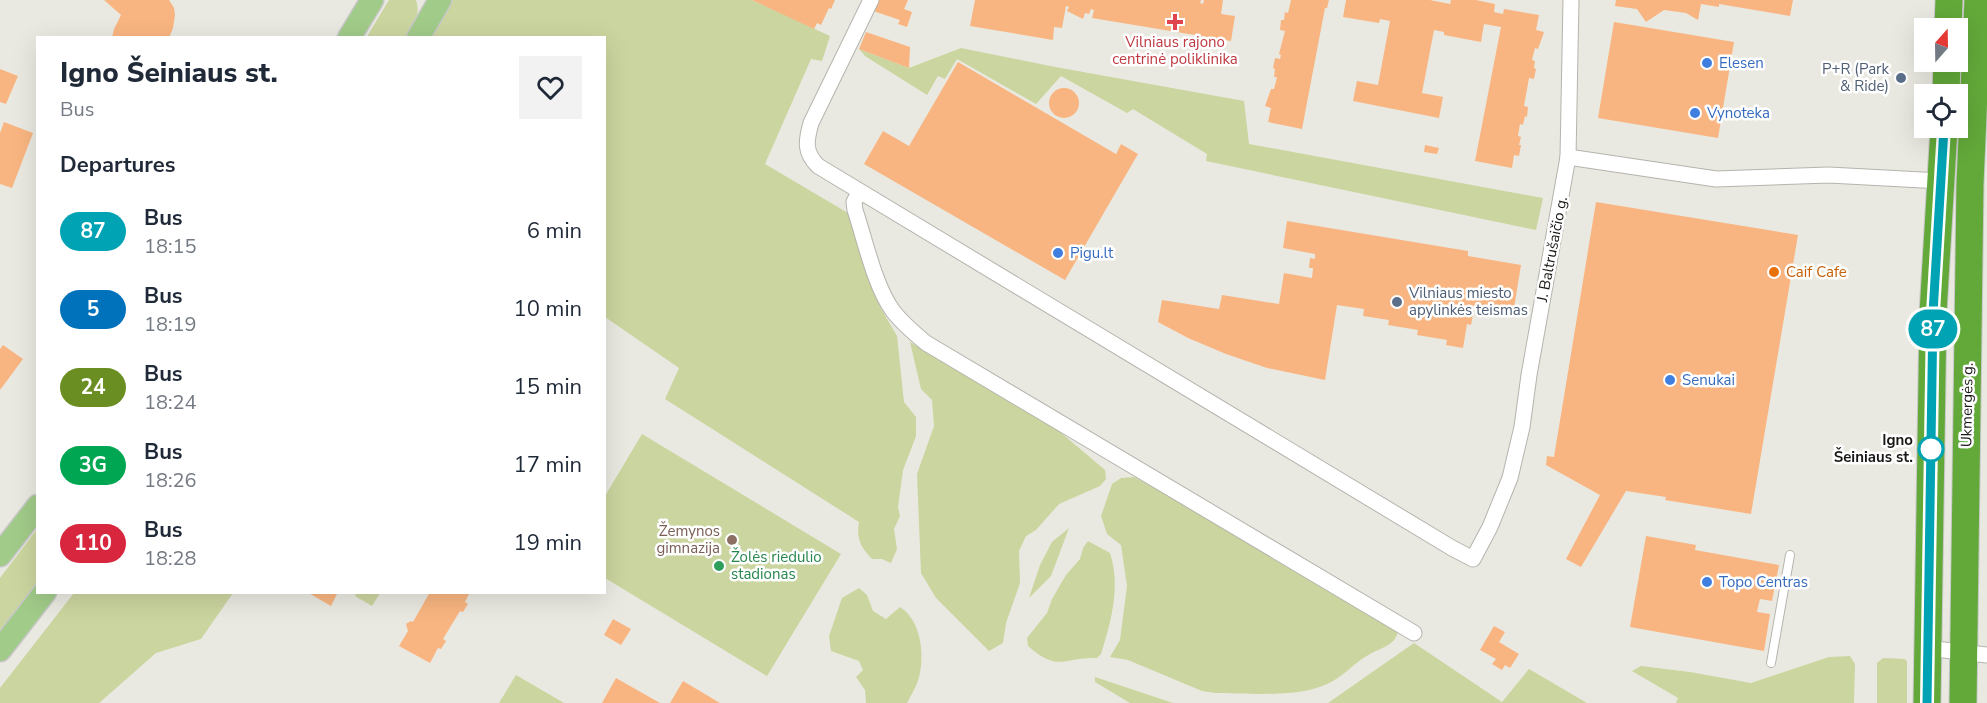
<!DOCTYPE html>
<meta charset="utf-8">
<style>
:root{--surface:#fff;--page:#f2f2f3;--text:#1f2937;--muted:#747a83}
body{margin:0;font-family:"Nunito Sans",sans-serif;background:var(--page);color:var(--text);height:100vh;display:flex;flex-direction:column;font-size:22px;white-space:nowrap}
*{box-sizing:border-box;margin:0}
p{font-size:20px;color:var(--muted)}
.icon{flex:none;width:33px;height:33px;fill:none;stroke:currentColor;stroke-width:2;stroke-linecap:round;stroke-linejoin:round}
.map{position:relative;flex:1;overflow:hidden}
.panel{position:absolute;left:36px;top:36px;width:570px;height:558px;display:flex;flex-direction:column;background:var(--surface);border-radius:0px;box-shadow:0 6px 24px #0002}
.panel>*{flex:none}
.badge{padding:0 12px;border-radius:20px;font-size:21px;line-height:39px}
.needle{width:39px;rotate:20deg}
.controls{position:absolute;left:1914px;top:18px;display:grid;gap:12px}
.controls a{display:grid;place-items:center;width:54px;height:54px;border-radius:0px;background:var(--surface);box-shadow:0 6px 24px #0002;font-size:30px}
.map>.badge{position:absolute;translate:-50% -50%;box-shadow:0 0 0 3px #fff}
h2{padding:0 24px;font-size:22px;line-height:54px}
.round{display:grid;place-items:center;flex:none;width:63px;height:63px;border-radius:0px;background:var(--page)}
.headline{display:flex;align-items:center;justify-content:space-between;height:102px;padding:0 24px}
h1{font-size:28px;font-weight:800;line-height:45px}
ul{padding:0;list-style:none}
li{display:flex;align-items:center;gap:18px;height:78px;padding:0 24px}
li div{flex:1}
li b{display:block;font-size:22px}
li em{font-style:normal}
li .badge{min-width:66px;font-weight:700;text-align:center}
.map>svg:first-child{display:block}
.green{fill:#cbd59f}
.building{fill:#f8b581}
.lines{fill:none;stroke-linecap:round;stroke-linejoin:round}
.lane-casing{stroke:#b5b3ad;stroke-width:10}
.street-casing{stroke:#b5b3ad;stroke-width:17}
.primary-casing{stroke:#c8c7c7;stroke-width:25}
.highway-casing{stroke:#c8c7c7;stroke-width:29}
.lane{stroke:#fff;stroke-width:8}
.street{stroke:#fff;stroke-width:15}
.primary{stroke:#a1cb89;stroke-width:22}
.highway{stroke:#63a93a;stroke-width:27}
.line-casing{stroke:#fff;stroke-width:14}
.line{stroke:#00a3b4;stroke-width:9}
.health-dot{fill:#e0444e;stroke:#fff;stroke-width:2}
.shop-dot{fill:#3f7fe0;stroke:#fff;stroke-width:2}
.service-dot{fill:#5c6f8a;stroke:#fff;stroke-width:2}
.food-dot{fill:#e8710a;stroke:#fff;stroke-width:2}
.stop-dot{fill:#fff;stroke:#00a3b4;stroke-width:3}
.education-dot{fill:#8d6e63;stroke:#fff;stroke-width:2}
.leisure-dot{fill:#2e9e5b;stroke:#fff;stroke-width:2}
.labels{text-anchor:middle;stroke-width:5;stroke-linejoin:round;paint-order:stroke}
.health-label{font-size:15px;fill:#be3a42;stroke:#fff}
.shop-label{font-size:15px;fill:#366cbe;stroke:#fff;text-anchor:start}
.service-label{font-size:15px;fill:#4e5e75;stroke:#fff;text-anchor:end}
.street-label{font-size:15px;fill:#181715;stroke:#fff}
.food-label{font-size:15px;fill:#c56008;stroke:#fff;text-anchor:start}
.stop-label{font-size:15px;font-weight:bold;fill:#181715;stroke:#fff;text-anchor:end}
.education-label{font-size:15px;fill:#785e54;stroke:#fff;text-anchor:end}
.leisure-label{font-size:15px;fill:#27864d;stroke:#fff;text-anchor:start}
</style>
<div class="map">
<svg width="1987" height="703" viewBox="0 0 1987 703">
<rect width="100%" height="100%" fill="#eae9e1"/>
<!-- green -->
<g class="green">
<path d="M389,0H416C421,14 414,26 407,37L366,38Z"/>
<path d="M449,0H752L830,36L822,61L811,59L765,164L848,213L879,305L897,336L904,402L916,417V436L903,470L898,507L900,516L894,529L897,549L891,563L882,559H872C861,547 856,539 859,522L665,399L679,368L605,317L604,38H430Z"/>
<polygon points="961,48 1050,66 1244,101 1249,144 1543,198 1536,230 1206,161 1207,154 1133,109 1127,113 1061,76 1036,104 957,59 945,79 938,76 927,95 865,56 859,49 909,68"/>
<polygon points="910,342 1053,426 1105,470 1106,479 1100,486 1059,504 1036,530 1026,536 1019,551 1020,583 1006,623 1003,643 989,651 936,598 921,573 917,474 934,426 932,400 921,389"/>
<polygon points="642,434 841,554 767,676 605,578 605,496"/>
<path d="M1134,477L1222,524L1398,628C1398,645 1382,647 1370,654C1356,661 1346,674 1333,681C1303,699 1249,693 1215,693L1202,691L1128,660L1110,657L1120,640L1127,586L1121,545L1107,534L1101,516L1112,484L1121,478Z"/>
<polygon points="1069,528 1051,576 1029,598 1040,565 1052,542"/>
<polygon points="37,529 37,585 0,634 0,578"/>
<path d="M1088,541L1110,553C1121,587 1111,622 1101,654L1097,658C1061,657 1059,673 1028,646L1027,638L1047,613L1052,599L1066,575L1080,559L1083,548Z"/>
<path d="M859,588L867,595L873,611L886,619L900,607C921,620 925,655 919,677C917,686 911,695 907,703H866L865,690L856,677L863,670L859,661L831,651L829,636L842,598Z"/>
<polygon points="357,592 380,592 380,593 372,606 355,596"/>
<polygon points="74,593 74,592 233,593 201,639 156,653 99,703 0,703 0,688"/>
<polygon points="1414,643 1502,702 1529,669 1587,703 1328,703"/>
<polygon points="1850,656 1855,664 1854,703 1676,703 1678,698 1632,671 1641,666 1690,672 1751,683 1829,657"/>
<polygon points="1883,658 1905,659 1907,662 1907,703 1877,703 1877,663"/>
<polygon points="516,675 564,703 499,703"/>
<polygon points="1095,677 1173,703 1130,703 1095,682"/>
</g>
<!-- building -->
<g class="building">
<polygon points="104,0 169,0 174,8 175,15 173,28 169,38 112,38 114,29 121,15"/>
<polygon points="752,0 835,0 831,9 829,8 821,25 817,23 814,29"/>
<polygon points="877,0 908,0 904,9 912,12 907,27 898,24 900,20 873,11"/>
<polygon points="975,0 1201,0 1200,3 1203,4 1204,0 1223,0 1221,14 1235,16 1231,41 1092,18 1094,10 1091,9 1089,14 1085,13 1083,19 1067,11 1069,7 1066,6 1062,28 1054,27 1053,40 970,26"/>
<polygon points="1291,0 1329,0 1327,8 1325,8 1302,129 1268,122 1271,108 1265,106 1271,89 1274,89 1277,77 1274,77 1275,69 1273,68 1275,58 1280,59 1281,55 1279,54 1285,31 1280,30 1281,20 1284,20 1285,12 1288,13"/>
<polygon points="1346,0 1430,0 1450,4 1451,0 1476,0 1495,4 1494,12 1503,14 1504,9 1539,15 1536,30 1544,32 1538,49 1535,48 1532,60 1535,61 1534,68 1536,69 1534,79 1529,78 1524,106 1528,107 1527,117 1525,116 1523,125 1520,124 1518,136 1521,137 1519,145 1521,145 1519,156 1514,155 1512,168 1475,161 1501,27 1484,24 1481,42 1444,35 1444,32 1434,30 1422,93 1443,97 1439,118 1353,101 1357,81 1378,85 1390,21 1380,19 1379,23 1343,17"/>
<polygon points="1616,0 1793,0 1790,16 1719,4 1719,7 1701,4 1698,20 1686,13 1664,10 1646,22 1637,9 1615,6"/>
<polygon points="1614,22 1734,42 1718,138 1598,118"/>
<polygon points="866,32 910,47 909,68 859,49"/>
<polygon points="958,62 1116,154 1121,144 1138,154 1065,280 864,164 883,131 909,146"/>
<polygon points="0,69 18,76 6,104 0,102"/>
<circle cx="1064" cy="103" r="15"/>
<polygon points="4,122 33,133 12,188 0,184 0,133"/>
<polygon points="1425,145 1439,148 1437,154 1424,152"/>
<polygon points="1596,202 1798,235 1751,514 1665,500 1666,497 1626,491 1581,567 1566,559 1600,495 1546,465 1547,456 1554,457"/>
<polygon points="1287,221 1468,251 1468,256 1521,265 1513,314 1470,307 1469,315 1473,315 1471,325 1467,324 1463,348 1446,345 1447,340 1417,335 1418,330 1388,325 1389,320 1363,316 1364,309 1337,305 1325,380 1267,368 1226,354 1188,338 1158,322 1162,300 1219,309 1222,295 1279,304 1284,273 1312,278 1313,268 1309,268 1310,258 1315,259 1315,254 1283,248"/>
<polygon points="3,345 23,359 0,390 0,349"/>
<polygon points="1646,536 1696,545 1695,550 1779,565 1772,601 1760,599 1759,603 1757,612 1770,614 1764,651 1630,627"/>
<polygon points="307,592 338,592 331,606"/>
<polygon points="430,592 470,592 465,602 468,604 463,612 460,611 443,639 446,641 441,649 438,648 430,663 399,646 408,631 406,624 411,621 413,622"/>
<polygon points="613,619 631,629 621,645 604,635"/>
<polygon points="1494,626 1505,632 1499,642 1519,654 1510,668 1505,665 1502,670 1492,664 1496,659 1480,650"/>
<polygon points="616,678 660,703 602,703"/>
<polygon points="683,681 720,703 670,703"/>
</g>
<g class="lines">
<!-- lane casing -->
<g class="lane-casing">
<polyline id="lane" points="1771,663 1790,555"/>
</g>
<!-- street casing -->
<g class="street-casing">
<g id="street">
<path d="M871,0L811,123C806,141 804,152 818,166L1452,548L1473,559L1490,527L1510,478L1522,427L1529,375L1568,157L1571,0"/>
<polyline points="1568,157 1716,179 1829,175 1941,181"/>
<path d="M859,192L854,202L855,210C865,240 875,287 893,311C902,323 914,333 926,343L1414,633"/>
<polyline points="1927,648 1987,655"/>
</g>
</g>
<!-- primary casing -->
<g class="primary-casing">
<g id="primary">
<polyline points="349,38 372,0"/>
<polyline points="418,38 440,0"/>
<polyline points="0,555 38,506"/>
<polyline points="0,650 45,592"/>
</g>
</g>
<!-- highway casing -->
<g class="highway-casing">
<g id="highway">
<polyline points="1948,28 1949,0"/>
<polyline points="1946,94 1947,62"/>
<polyline points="1927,703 1933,313 1944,128"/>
<polyline points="1963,703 1970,184 1978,0"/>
</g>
</g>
<!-- lane -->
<use href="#lane" class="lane"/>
<!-- street -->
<use href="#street" class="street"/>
<!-- primary -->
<use href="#primary" class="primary"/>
<!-- highway -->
<use href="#highway" class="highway"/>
</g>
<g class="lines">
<!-- line casing -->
<g class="line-casing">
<polyline id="line" points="1927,703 1933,313 1944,128"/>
</g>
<!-- line -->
<use href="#line" class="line"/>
</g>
<!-- markers -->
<path class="health-dot" d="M1172 13h6v6h6v6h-6v6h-6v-6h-6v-6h6z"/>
<g class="shop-dot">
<circle cx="1707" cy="63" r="6"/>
<circle cx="1695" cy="113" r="6"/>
<circle cx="1058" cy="253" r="6"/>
<circle cx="1670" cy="380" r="6"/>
<circle cx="1707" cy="582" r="6"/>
</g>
<g class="service-dot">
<circle cx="1901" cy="78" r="6"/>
<circle cx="1397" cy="302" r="6"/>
</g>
<circle class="food-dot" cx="1774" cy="272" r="6"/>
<circle class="stop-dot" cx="1931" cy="449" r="12"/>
<circle class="education-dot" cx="732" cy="540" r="6"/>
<circle class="leisure-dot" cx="719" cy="566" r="6"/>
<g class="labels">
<!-- health labels -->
<g class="health-label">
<text x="1175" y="47">Vilniaus rajono<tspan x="1175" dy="17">centrinė poliklinika</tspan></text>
</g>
<!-- shop labels -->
<g class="shop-label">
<text x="1719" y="68">Elesen</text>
<text x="1707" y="118">Vynoteka</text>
<text x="1070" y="258">Pigu.lt</text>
<text x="1682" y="385">Senukai</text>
<text x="1719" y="587">Topo Centras</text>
</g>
<!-- service labels -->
<g class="service-label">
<text x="1889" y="74">P+R (Park<tspan x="1889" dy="17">&amp; Ride)</tspan></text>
<text x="1409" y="298" text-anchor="start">Vilniaus miesto<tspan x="1409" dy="17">apylinkės teismas</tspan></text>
</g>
<!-- street labels -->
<g class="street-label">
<text transform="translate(1552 249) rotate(-79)" y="5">J. Baltrušaičio g.</text>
<text transform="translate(1967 405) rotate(-89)" y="5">Ukmergės g.</text>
</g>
<!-- food labels -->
<g class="food-label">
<text x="1786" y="277">Caif Cafe</text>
</g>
<!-- stop labels -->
<g class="stop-label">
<text x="1913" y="445">Igno<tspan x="1913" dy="17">Šeiniaus st.</tspan></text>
</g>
<!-- education labels -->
<g class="education-label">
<text x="720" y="536">Žemynos<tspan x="720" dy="17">gimnazija</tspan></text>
</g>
<!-- leisure labels -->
<g class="leisure-label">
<text x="731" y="562">Žolės riedulio<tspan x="731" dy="17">stadionas</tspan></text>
</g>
</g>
</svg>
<div class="controls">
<a><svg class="needle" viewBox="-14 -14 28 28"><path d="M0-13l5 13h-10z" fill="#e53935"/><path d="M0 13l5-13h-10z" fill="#747a83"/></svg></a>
<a><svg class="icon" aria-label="locate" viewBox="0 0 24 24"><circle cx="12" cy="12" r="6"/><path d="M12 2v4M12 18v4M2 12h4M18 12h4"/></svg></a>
</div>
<b class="badge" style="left:1933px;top:329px;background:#00a3b4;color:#fff">87</b>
<section class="panel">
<div class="headline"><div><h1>Igno Šeiniaus st.</h1><p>Bus</p></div><a class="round"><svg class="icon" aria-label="heart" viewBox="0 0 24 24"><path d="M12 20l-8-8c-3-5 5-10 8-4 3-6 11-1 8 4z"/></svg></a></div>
<h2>Departures</h2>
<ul>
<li><span class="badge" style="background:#00a3b4;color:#fff">87</span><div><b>Bus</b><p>18:15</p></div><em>6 min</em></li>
<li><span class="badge" style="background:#0072bc;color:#fff">5</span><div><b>Bus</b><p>18:19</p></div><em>10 min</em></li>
<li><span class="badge" style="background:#6b8e23;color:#fff">24</span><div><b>Bus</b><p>18:24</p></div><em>15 min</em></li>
<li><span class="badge" style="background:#00a651;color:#fff">3G</span><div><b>Bus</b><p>18:26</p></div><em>17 min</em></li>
<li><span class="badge" style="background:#d7263d;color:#fff">110</span><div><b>Bus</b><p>18:28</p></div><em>19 min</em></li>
</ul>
</section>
</div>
